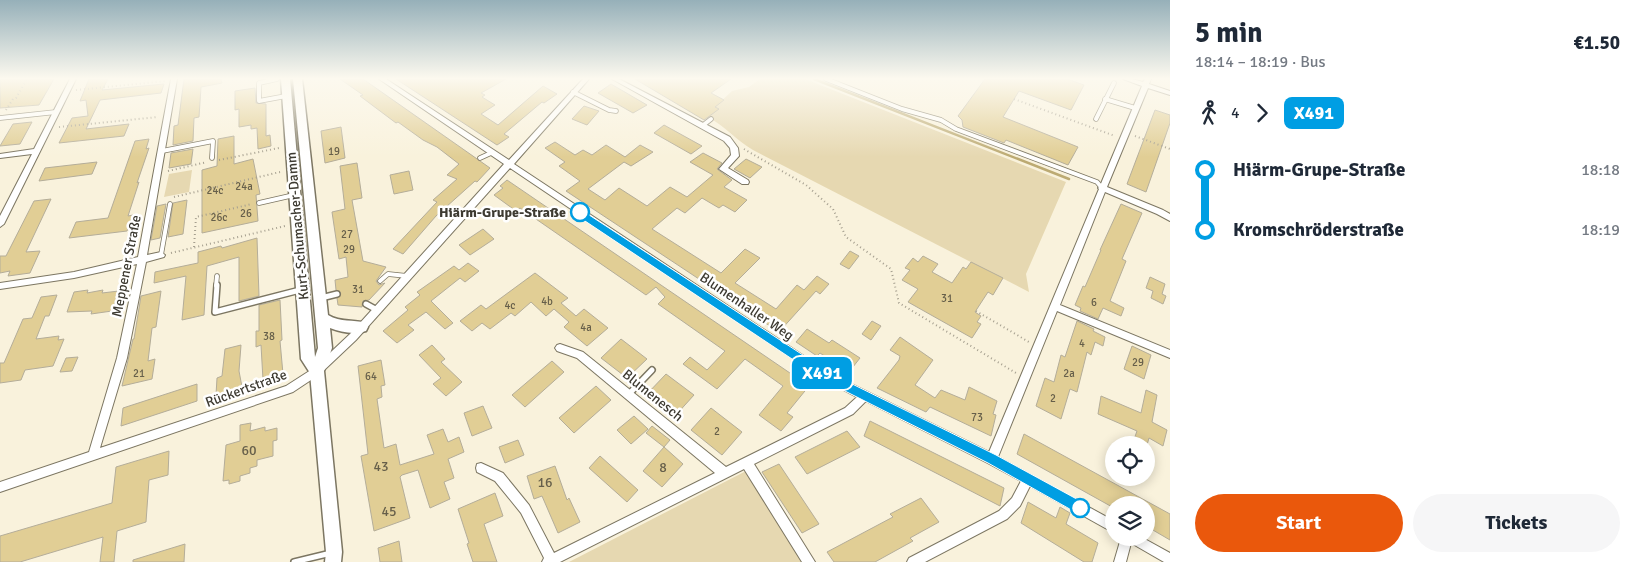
<!DOCTYPE html>
<meta charset="utf-8">
<style>
:root{--surface:#fff;--page:#f6f6f7;--text:#1f2937;--muted:#747a83;--accent:#ea580c}
body{margin:0;font-family:Signika,sans-serif;background:var(--page);color:var(--text);height:100vh;display:flex;flex-direction:column;font-size:19px;white-space:nowrap}
*{box-sizing:border-box;margin:0}
p{font-size:16px;color:var(--muted)}
.icon{flex:none;width:28px;height:28px;fill:none;stroke:currentColor;stroke-width:2;stroke-linecap:round;stroke-linejoin:round}
.map{position:relative;flex:1;overflow:hidden}
.panel{display:flex;flex-direction:column;background:var(--surface);width:475px}
.panel>*{flex:none}
.badge{padding:0 10px;border-radius:8px;font-size:18px;line-height:32px}
.buttons{position:absolute;left:1105px;top:436px;display:grid;gap:10px}
.buttons a{display:grid;place-items:center;width:50px;height:50px;border-radius:50%;background:var(--surface);box-shadow:0 2px 12px #0003;font-size:25px}
.map>.badge{position:absolute;translate:-50% -50%;box-shadow:0 0 0 2px #fff}
.legs{display:flex;align-items:center;gap:8px;height:55px;padding:0 25px;font-size:16px}
.legs p{margin-inline-start:auto}
.head{display:flex;align-items:center;justify-content:space-between;height:85px;padding:0 25px}
h1{font-size:28px;font-weight:800;line-height:38px}
.button{display:flex;gap:10px;margin-top:auto;padding:10px 25px}
.button a{flex:1;height:58px;border-radius:30px;background:var(--accent);color:#fff;font-size:20px;font-weight:800;line-height:58px;text-align:center}
.button a+a{background:var(--page);color:var(--text)}
ul{padding:0 25px;list-style:none}
li{display:flex;align-items:center;gap:18px;height:60px;font-size:19px}
li i{display:grid;place-items:center;width:8px;height:100%;margin:0 6px;background:currentColor}
li i::after{content:'';width:12px;height:12px;margin:-6px;border:4px solid;border-radius:50%;background:var(--surface)}
li p{margin-inline-start:auto}
li:first-child i{background:linear-gradient(#0000 50%,currentColor 0)}
li:last-child i{background:linear-gradient(currentColor 50%,#0000 0)}
main{display:flex;flex:1;min-height:0}
.map>svg:first-child{display:block}
.green{fill:#e6d8b1}
.lines{fill:none;stroke-linecap:round;stroke-linejoin:round}
.stream{stroke:#bcaa72;stroke-width:2.5}
.building{fill:#e1ce95;stroke:#b4ad99}
.lane-far1-casing{stroke:#7c7662;stroke-width:5.5}
.lane-casing{stroke:#7c7662;stroke-width:8}
.street-casing{stroke:#7c7662;stroke-width:2}
.secondary-casing{stroke:#7c7662;stroke-width:3}
.path{stroke:#a59f8f;stroke-width:2;stroke-dasharray:1 3;stroke-linecap:butt}
.lane-far1{stroke:#fff;stroke-width:4}
.lane{stroke:#fff;stroke-width:5}
.street{fill:#fff;fill-rule:evenodd}
.secondary{fill:#fff;fill-rule:evenodd}
.line-1{fill:#009ee3;stroke:#fff}
.stop-1-dot{fill:#fff;stroke:#009ee3;stroke-width:2.5}
.labels{text-anchor:middle;stroke-width:5;stroke-linejoin:round;paint-order:stroke}
.number-label{font-size:11px;fill:#665f4a}
.stop-label{font-size:14px;font-weight:bold;fill:#3d3a31;stroke:#fff;text-anchor:end}
.street-label{font-size:14px;fill:#3d3a31;stroke:#fff}
.near-number-label{font-size:14px;fill:#665f4a}
</style>
<main>
<div class="map">
<svg width="1170" height="562" viewBox="0 0 1170 562">
<rect width="100%" height="100%" fill="#f9f2dc"/>
<!-- green -->
<g class="green">
<path d="M760,79H805L1066,182L1026,274L1029,292L753,150C737,141 725,126 708,117L718,109L715,107L732,91L749,87Z"/>
<polygon points="192,170 189,192 164,197 169,174"/>
<polygon points="746,471 803,562 569,562"/>
</g>
<g class="lines">
<!-- stream -->
<polyline class="stream" points="814,79 1069,179"/>
</g>
<!-- building -->
<g class="building">
<polygon points="0,79 54,79 39,105 0,108"/>
<polygon points="89,79 108,79 102,90 164,84 161,93 100,100 86,129 129,124 124,136 59,143 72,118 88,116 86,100 80,101"/>
<polygon points="184,79 221,79 222,83 201,87 199,117 194,118 193,141 173,145 174,126 178,125"/>
<polygon points="340,79 363,79 490,168 477,182 475,181 436,216 403,254 393,249 437,202 433,200 457,179 447,175 459,164 437,147 423,140 398,122 396,123 360,96 363,95"/>
<polygon points="396,79 506,79 481,93 485,95 482,97 495,105 481,114 498,125 543,86 557,94 544,103 542,102 504,134 509,137 497,145"/>
<polygon points="635,79 731,79 711,93 724,100 715,107 719,109 704,120"/>
<polygon points="985,79 1067,79 1084,85 1071,110 1019,91 1003,117 1078,147 1068,165 1006,140 1004,143 963,127 962,120 958,116"/>
<polygon points="611,84 647,105 633,113 598,93"/>
<polygon points="255,88 256,103 266,104 266,136 270,135 271,146 258,149 257,128 251,129 251,125 239,127 239,109 235,110 235,91"/>
<polygon points="584,106 599,111 587,125 572,119"/>
<polygon points="1155,110 1170,115 1170,123 1146,192 1127,184"/>
<polygon points="32,122 20,144 0,146 13,124"/>
<polygon points="664,125 702,146 691,154 654,133"/>
<polygon points="341,127 345,158 325,163 321,131"/>
<polygon points="234,136 234,164 253,159 260,194 256,195 258,221 202,233 202,170 217,166 218,139"/>
<polygon points="149,139 146,149 149,148 137,183 139,182 128,216 133,215 127,231 69,238 76,222 108,218 135,141"/>
<polygon points="555,142 575,155 583,150 592,155 606,145 625,157 640,145 653,152 631,166 624,162 588,189 605,200 619,188 647,206 670,187 687,197 713,175 690,162 703,153 722,163 717,169 732,180 724,187 747,200 735,212 723,205 719,208 702,198 685,213 677,208 652,229 721,273 745,249 760,258 735,283 776,309 797,285 804,290 817,276 829,284 820,294 816,291 779,332 566,191 580,181 559,166 565,162 545,148"/>
<polygon points="193,149 191,164 169,168 171,153"/>
<polygon points="746,159 762,167 750,178 734,169"/>
<polygon points="97,162 92,174 39,181 45,168"/>
<polygon points="357,163 362,198 352,200 363,261 386,267 376,281 379,285 385,283 369,300 363,301 362,307 338,305 337,298 341,293 336,290 335,280 348,277 346,257 339,259 332,212 345,209 340,166"/>
<polygon points="409,171 413,190 394,194 390,175"/>
<polygon points="507,180 809,386 787,413 793,417 781,431 759,415 783,386 745,359 717,389 683,364 690,357 707,370 725,351 658,304 665,297 656,287 646,295 520,208 516,211 494,195 503,188 500,186"/>
<polygon points="51,199 26,252 40,251 30,273 8,276 10,271 0,273 0,256 6,256 34,201"/>
<polygon points="187,200 183,234 168,237 173,203"/>
<polygon points="166,204 160,238 151,240 157,206"/>
<polygon points="1121,204 1142,213 1122,259 1126,261 1110,301 1124,308 1121,316 1103,308 1098,319 1080,311 1081,308 1075,305 1083,286 1085,287 1101,250 1100,250"/>
<polygon points="483,229 494,239 470,255 459,245"/>
<polygon points="257,238 259,296 239,301 239,257 207,266 204,315 182,320 186,276 154,283 155,272 198,263 198,252 221,246 222,248"/>
<polygon points="850,251 859,256 849,269 840,264"/>
<polygon points="923,256 938,264 932,272 952,283 963,267 966,269 971,262 1003,278 993,295 988,292 975,312 981,316 977,322 981,324 972,338 908,302 918,289 902,280 910,270 905,268 913,258 918,262"/>
<polygon points="468,263 479,271 465,282 460,278 431,301 453,323 445,329 426,312 408,325 414,330 397,343 383,331 408,310 405,307 420,295 417,292 454,266 459,270"/>
<polygon points="535,273 568,298 561,303 576,316 584,309 608,328 587,346 564,327 569,322 554,309 546,316 531,302 515,316 511,313 490,329 482,323 472,331 460,321 481,305 486,309"/>
<polygon points="1150,277 1165,284 1162,294 1166,296 1163,304 1151,298 1153,291 1146,288"/>
<polygon points="88,290 87,293 103,290 102,293 119,291 112,311 91,314 92,311 67,312 74,292"/>
<polygon points="161,291 156,327 152,328 148,361 155,359 152,379 122,386 133,339 134,339 141,296"/>
<polygon points="57,295 49,316 45,316 36,339 59,336 58,340 64,339 53,366 25,370 21,380 0,383 0,363 4,363 23,319 32,318 41,297"/>
<polygon points="280,300 282,340 280,341 283,374 263,380 261,345 256,347 256,331 259,331 259,305"/>
<polygon points="872,321 881,326 871,340 862,334"/>
<polygon points="1077,321 1094,329 1093,331 1105,337 1103,346 1095,342 1091,355 1087,352 1077,392 1070,389 1061,419 1036,406 1045,378 1054,382 1061,355 1065,357"/>
<polygon points="807,329 829,343 832,340 860,358 849,372 820,353 817,356 796,342"/>
<polygon points="900,337 933,360 915,385 935,398 941,390 965,400 969,387 997,401 993,414 996,415 991,436 930,407 926,412 877,388 899,360 900,356 890,350"/>
<polygon points="621,339 647,359 627,378 601,358"/>
<polygon points="241,345 239,371 242,387 216,395 217,378 222,376 225,349"/>
<polygon points="432,345 445,359 441,362 462,382 446,396 433,384 441,378 419,355"/>
<polygon points="1132,346 1151,355 1144,379 1124,369"/>
<polygon points="78,357 72,371 60,372 66,358"/>
<polygon points="381,360 385,385 381,386 382,397 377,399 384,448 396,444 400,465 434,454 427,435 443,429 448,442 459,437 464,452 448,459 454,478 444,482 450,499 430,508 418,470 402,475 400,477 410,518 374,531 361,456 368,454 358,366"/>
<polygon points="552,361 564,372 525,407 512,395"/>
<polygon points="666,374 694,395 675,416 647,394"/>
<polygon points="197,384 197,401 121,426 123,408"/>
<polygon points="596,386 611,400 574,433 559,418"/>
<polygon points="1146,390 1157,395 1152,422 1167,430 1163,446 1149,438 1147,445 1132,445 1137,431 1098,414 1101,396 1141,413"/>
<polygon points="483,406 492,428 472,436 464,413"/>
<polygon points="711,408 742,432 722,455 691,430"/>
<polygon points="634,416 648,429 631,444 617,430"/>
<polygon points="870,421 1004,488 1000,506 864,436"/>
<polygon points="251,423 250,431 265,427 265,431 277,428 277,440 273,441 273,456 257,460 257,466 250,468 250,473 240,476 240,481 229,484 229,480 223,481 226,445 240,441 240,425"/>
<polygon points="652,426 670,440 664,447 646,433"/>
<polygon points="847,431 860,447 807,474 795,457"/>
<polygon points="1024,434 1170,514 1170,540 1146,526 1146,505 1114,505 1114,508 1017,454"/>
<polygon points="518,440 524,455 505,463 499,447"/>
<polygon points="664,447 683,464 662,487 643,471"/>
<polygon points="169,451 168,475 149,480 146,522 117,531 114,562 100,562 103,537 20,562 0,562 0,536 112,503 116,467"/>
<polygon points="600,456 638,490 627,502 589,468"/>
<polygon points="779,464 819,524 802,533 762,472"/>
<polygon points="555,466 567,500 569,498 580,522 558,533 542,496 534,499 527,476"/>
<polygon points="495,493 503,516 484,524 497,562 473,562 467,544 469,543 458,509"/>
<polygon points="921,498 939,522 910,538 913,541 875,562 834,562 827,552 893,517 890,514"/>
<polygon points="1028,502 1056,518 1060,507 1070,513 1066,524 1098,543 1092,562 1084,562 1021,523"/>
<polygon points="399,541 402,562 380,562 378,548"/>
<polygon points="185,544 184,562 133,562 133,560"/>
</g>
<g class="lines">
<!-- lane-far1 casing -->
<g class="lane-far1-casing">
<g id="lane-far1">
<polyline points="277,79 259,83 259,101 286,96"/>
<polyline points="826,79 902,109 941,120 956,129 1097,182 1102,188"/>
<polyline points="573,92 609,110 616,111"/>
<polyline points="1105,99 1135,108"/>
<polyline points="0,118 56,112"/>
<polyline points="1096,119 1114,83"/>
<polyline points="702,126 711,119"/>
<polyline points="162,151 213,141 212,158"/>
<polyline points="480,158 491,153"/>
<polyline points="259,203 294,195"/>
<polyline points="161,255 170,204"/>
<polyline points="380,281 388,274 407,276"/>
<polyline points="216,286 217,276"/>
</g>
</g>
<!-- lane casing -->
<g class="lane-casing">
<g id="lane">
<polyline points="217,285 215,312 300,290"/>
<polyline points="321,298 337,294"/>
<polyline points="366,304 377,310"/>
<polyline points="629,394 652,370"/>
<polyline points="294,562 331,553"/>
</g>
</g>
<!-- street casing -->
<g class="street-casing">
<g id="street">
<polygon points="70,79 76,79 4,224 0,227 0,216 32,154 0,158 0,154 34,149"/>
<polygon points="171,79 177,79 147,255 161,252 165,255 164,257 146,262 127,358 100,448 286,386 314,368 350,334 504,164 379,79 386,79 509,160 583,79 589,79 514,164 831,374 989,452 1099,189 1098,188 1100,186 1142,86 1123,79 1132,79 1143,82 1145,79 1151,79 1149,84 1170,91 1170,95 1148,88 1107,187 1163,210 1170,214 1170,221 1157,214 1105,192 1060,305 1170,350 1170,358 1057,311 998,457 1114,521 1114,533 1030,486 1020,506 1007,519 925,562 907,562 909,558 999,511 1012,498 1021,481 988,463 866,401 853,414 754,464 815,562 802,562 744,469 560,562 542,562 544,558 521,513 495,481 477,472 476,468 477,464 481,463 503,473 529,505 554,553 715,473 577,358 557,351 555,348 557,345 560,344 583,352 726,467 845,408 857,397 825,380 510,168 356,340 320,374 293,392 0,492 0,482 89,452 117,358 137,264 74,278 0,289 0,283 74,272 138,257"/>
<polygon points="612,79 619,79 730,137 738,148 739,156 728,168 748,180 749,182 748,184 742,184 719,169 731,155 730,148 724,141"/>
<polygon points="1121,538 1143,538 1170,553 1170,562 1164,562 1131,543 1126,562 1114,562"/>
</g>
</g>
<!-- secondary casing -->
<g class="secondary-casing">
<path id="secondary" d="M281,79H290L315,357L318,348L293,79H302L328,315C341,323 353,319 366,323L368,327L366,331C354,335 341,332 330,328L332,348L324,371L342,552L341,562H325L326,552L310,373L301,359Z"/>
</g>
<!-- path -->
<g class="path">
<polyline points="76,90 166,81"/>
<polyline points="1014,99 1115,136"/>
<polyline points="6,110 13,99 16,98 27,79"/>
<polyline points="59,127 158,117"/>
<polyline points="1135,136 1170,149"/>
<polyline points="744,149 806,185 833,209 846,237 891,269 899,303 1016,373"/>
<polyline points="219,160 279,148"/>
<polyline points="168,171 207,162"/>
<polyline points="174,197 280,172"/>
<polyline points="194,247 196,217 252,204"/>
<polyline points="171,253 285,226"/>
<polyline points="976,311 1029,342"/>
</g>
<!-- lane-far1 -->
<use href="#lane-far1" class="lane-far1"/>
<!-- lane -->
<use href="#lane" class="lane"/>
<!-- street -->
<use href="#street" class="street"/>
<!-- secondary -->
<use href="#secondary" class="secondary"/>
</g>
<!-- sky -->
<linearGradient id="sky" x2="0" y2="1"><stop stop-color="#96b0b9"/><stop offset="0.5" stop-color="#fcf9ef"/><stop offset="1" stop-color="#fcf9ef" stop-opacity="0"/></linearGradient>
<rect width="1170" height="157" fill="url(#sky)"/>
<!-- line-1 -->
<polygon class="line-1" points="580,209 832,374 996,455 1084,503 1086,508 1084,512 1080,514 1075,512 988,463 825,381 576,215 576,210"/>
<!-- markers -->
<g class="stop-1-dot">
<circle cx="580" cy="212" r="9"/>
<circle cx="1080" cy="508" r="9"/>
</g>
<g class="labels">
<!-- number labels -->
<g class="number-label">
<text x="334" y="155">19</text>
<text x="244" y="190">24a</text>
<text x="215" y="194">24c</text>
<text x="246" y="217">26</text>
<text x="219" y="221">26c</text>
<text x="347" y="238">27</text>
<text x="349" y="253">29</text>
<text x="358" y="293">31</text>
<text x="947" y="302">31</text>
<text x="547" y="305">4b</text>
<text x="1094" y="306">6</text>
<text x="510" y="309">4c</text>
<text x="586" y="331">4a</text>
<text x="269" y="340">38</text>
<text x="1082" y="347">4</text>
<text x="1138" y="366">29</text>
<text x="139" y="377">21</text>
<text x="1069" y="377">2a</text>
<text x="371" y="380">64</text>
<text x="1053" y="402">2</text>
<text x="977" y="421">73</text>
<text x="717" y="435">2</text>
</g>
<!-- stop labels -->
<g class="stop-label">
<text x="566" y="217">Hiärm-Grupe-Straße</text>
</g>
<!-- street labels -->
<g class="street-label">
<text transform="translate(297 226) rotate(-95)" y="5">Kurt-Schumacher-Damm</text>
<text transform="translate(126 266) rotate(-79)" y="5">Meppener Straße</text>
<text transform="translate(747 306) rotate(34)" y="5">Blumenhaller Weg</text>
<text transform="translate(246 388) rotate(-20)" y="5">Rückertstraße</text>
<text transform="translate(653 395) rotate(39)" y="5">Blumenesch</text>
</g>
<!-- near-number labels -->
<g class="near-number-label">
<text x="249" y="455">60</text>
<text x="381" y="471">43</text>
<text x="663" y="472">8</text>
<text x="545" y="487">16</text>
<text x="389" y="516">45</text>
</g>
</g>
</svg>
<div class="buttons">
<a><svg class="icon" aria-label="locate" viewBox="0 0 24 24"><circle cx="12" cy="12" r="6"/><path d="M12 2v4M12 18v4M2 12h4M18 12h4"/></svg></a>
<a><svg class="icon" aria-label="layers" viewBox="0 0 24 24"><path d="M12 4l9 5-9 5-9-5zM3 14l9 5 9-5"/></svg></a>
</div>
<b class="badge" style="left:822px;top:373px;background:#009ee3;color:#fff">X491</b>
</div>
<section class="panel">
<div class="head"><div><h1>5 min</h1><p>18:14 – 18:19 · Bus</p></div><b>€1.50</b></div>
<div class="legs"><svg class="icon" aria-label="walk" viewBox="0 0 24 24"><circle cx="13" cy="4" r="2"/><path d="M13 8l-2 6 4 7M11 14l-3 7M7 12l3-4h3l4 4"/></svg>4<svg class="icon" aria-label="forward" viewBox="0 0 24 24"><path d="M9 5l7 7-7 7"/></svg><b class="badge" style="background:#009ee3;color:#fff">X491</b></div>
<ul>
<li><i style="color:#009ee3"></i><b>Hiärm-Grupe-Straße</b><p>18:18</p></li>
<li><i style="color:#009ee3"></i><b>Kromschröderstraße</b><p>18:19</p></li>
</ul>
<div class="button"><a>Start</a><a>Tickets</a></div>
</section>
</main>
